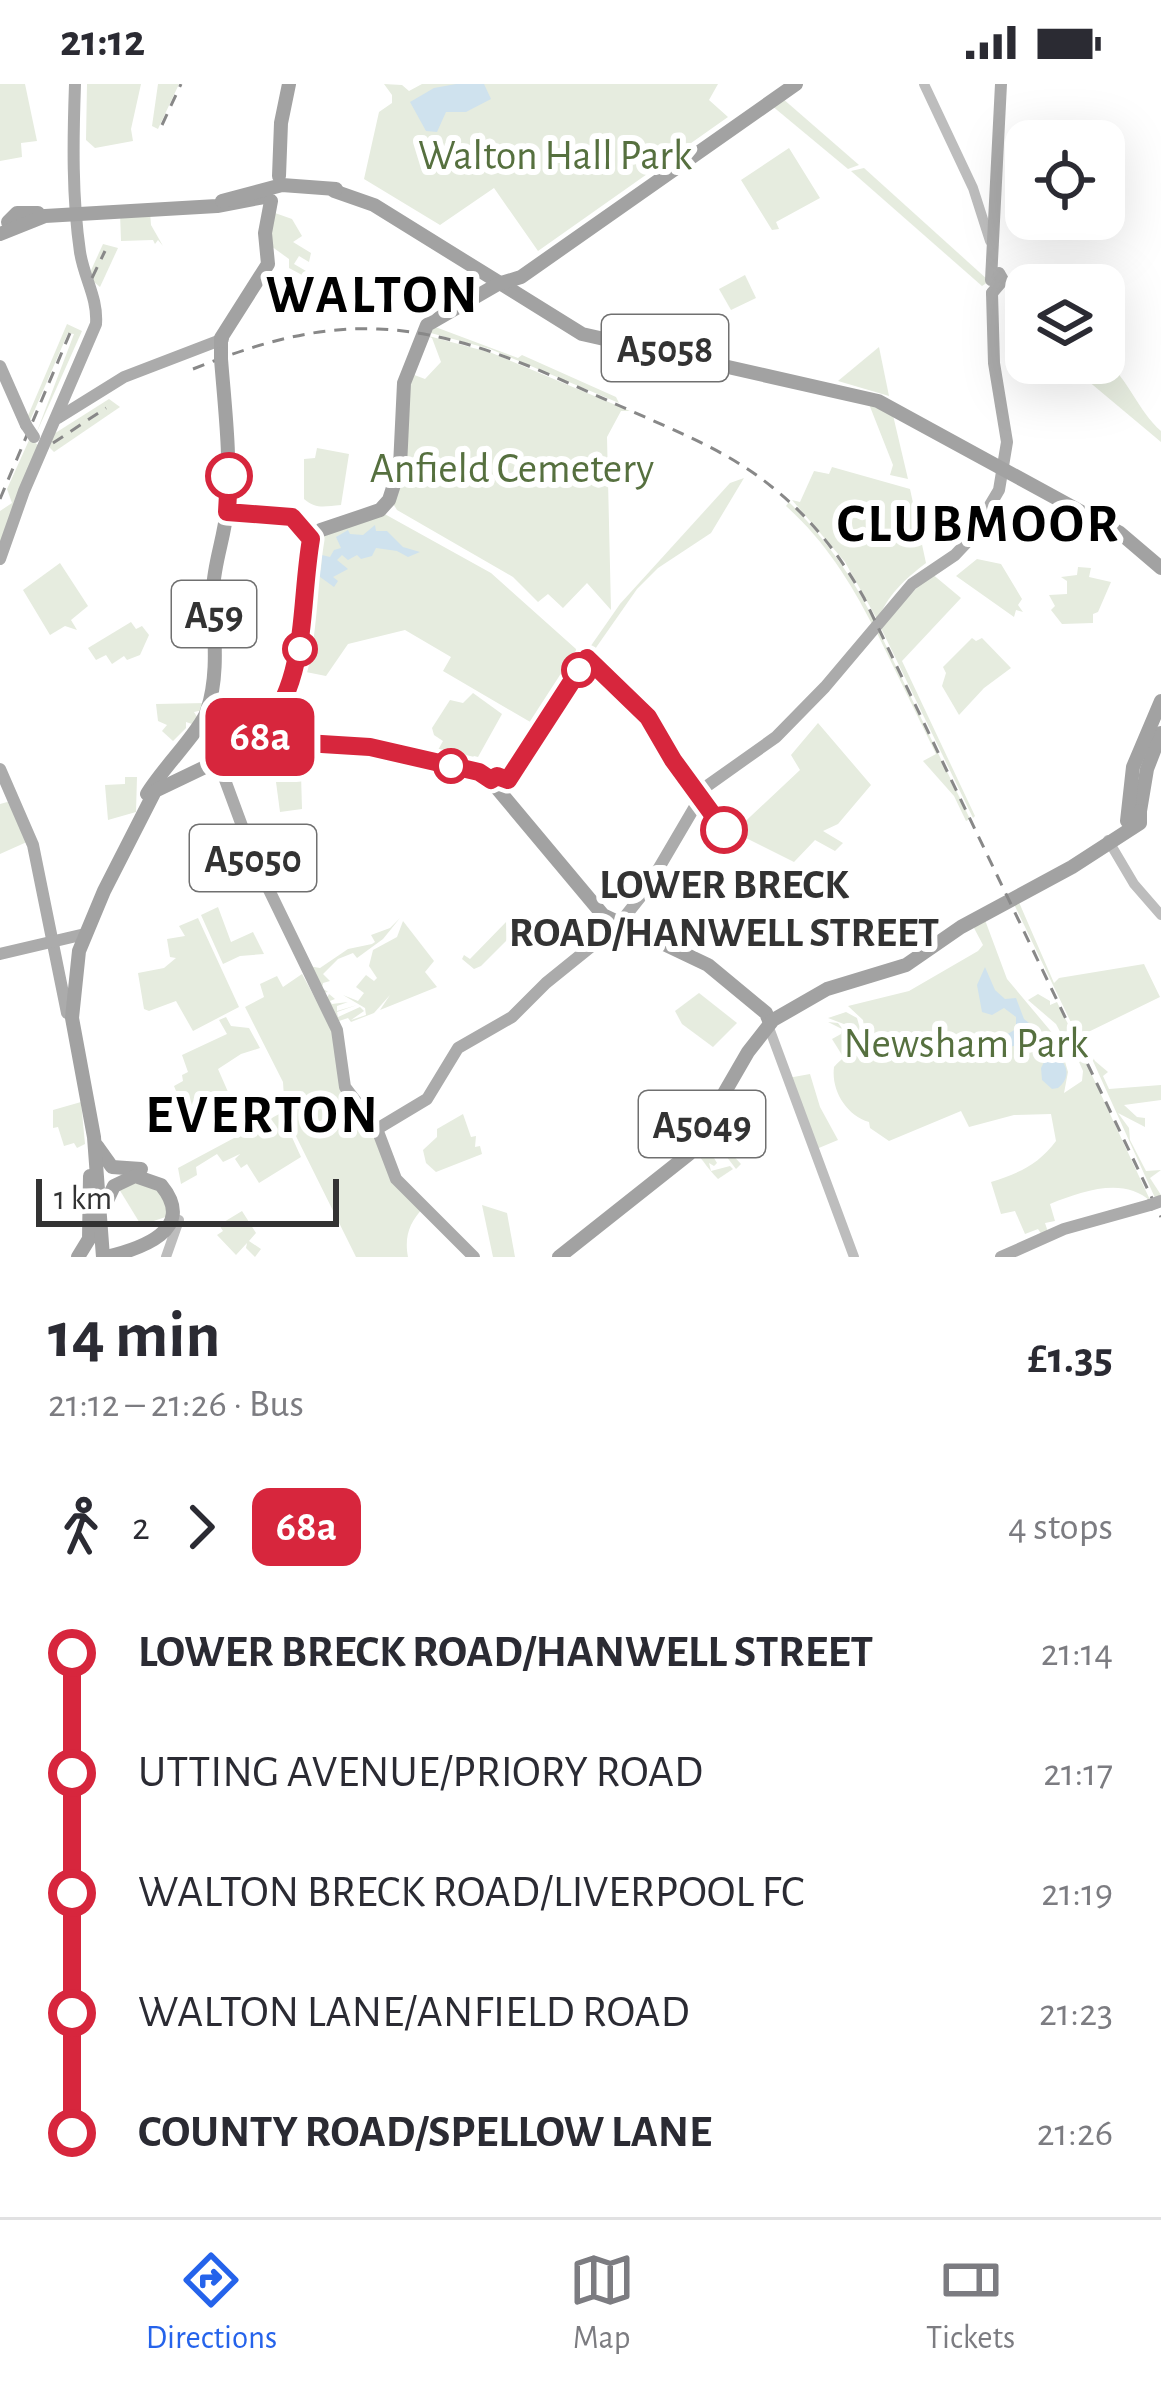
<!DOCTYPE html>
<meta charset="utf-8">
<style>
:root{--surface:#fff;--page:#f7f7f7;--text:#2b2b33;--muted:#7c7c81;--line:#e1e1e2;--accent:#2563eb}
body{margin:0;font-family:"Alegreya Sans",sans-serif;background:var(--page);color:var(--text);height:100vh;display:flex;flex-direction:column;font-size:45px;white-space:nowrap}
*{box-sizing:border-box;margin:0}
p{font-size:39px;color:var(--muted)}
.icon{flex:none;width:66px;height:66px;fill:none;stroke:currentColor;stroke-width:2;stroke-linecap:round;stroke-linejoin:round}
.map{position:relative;height:1173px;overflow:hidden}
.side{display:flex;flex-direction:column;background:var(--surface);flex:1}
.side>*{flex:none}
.badge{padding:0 24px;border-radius:18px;font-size:42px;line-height:78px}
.fabs{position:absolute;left:1005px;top:36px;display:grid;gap:24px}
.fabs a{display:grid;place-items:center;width:120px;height:120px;border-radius:24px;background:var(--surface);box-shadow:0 12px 48px #0002;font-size:60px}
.scale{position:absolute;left:36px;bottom:30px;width:303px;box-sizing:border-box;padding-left:12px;border:6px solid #333;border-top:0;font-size:33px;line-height:42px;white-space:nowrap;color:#333;-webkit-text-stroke:9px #fff;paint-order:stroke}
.map>.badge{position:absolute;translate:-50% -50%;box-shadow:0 0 0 6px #fff}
.legs{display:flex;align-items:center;gap:18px;height:132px;padding:0 48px;font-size:39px}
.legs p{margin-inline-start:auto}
.overview{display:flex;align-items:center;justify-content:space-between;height:204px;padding:0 48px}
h1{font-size:66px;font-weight:700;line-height:90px}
ul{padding:0 48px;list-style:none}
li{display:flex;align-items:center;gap:42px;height:120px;font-size:45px}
li i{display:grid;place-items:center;width:18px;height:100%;margin:0 15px;background:currentColor}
li i::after{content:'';width:30px;height:30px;margin:-15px;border:9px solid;border-radius:50%;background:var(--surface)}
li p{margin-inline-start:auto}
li:first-child i{background:linear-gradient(#0000 50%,currentColor 0)}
li:last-child i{background:linear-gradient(currentColor 50%,#0000 0)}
.status{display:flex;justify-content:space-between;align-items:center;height:84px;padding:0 60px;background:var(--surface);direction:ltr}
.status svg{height:33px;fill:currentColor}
.menu{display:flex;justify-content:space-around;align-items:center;height:168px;border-top:3px solid var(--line);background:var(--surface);font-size:33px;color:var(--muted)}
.menu a{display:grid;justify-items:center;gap:6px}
.menu .on{color:var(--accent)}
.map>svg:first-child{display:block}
.green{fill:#e6ecdf}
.water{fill:#cfe2ee}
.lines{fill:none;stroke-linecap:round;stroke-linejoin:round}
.secondary{stroke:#bdbdbd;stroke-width:10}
.primary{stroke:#ababab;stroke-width:12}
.trunk{stroke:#a2a2a2;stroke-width:14}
.rail{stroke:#888;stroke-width:3;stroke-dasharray:12 9;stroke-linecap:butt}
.primary-bridge{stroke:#ababab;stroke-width:12}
.trunk-bridge{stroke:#a2a2a2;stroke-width:14}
.line-1-casing{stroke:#fff;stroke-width:27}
.line-1{stroke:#d7263d;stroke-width:18}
.stop-1-dot{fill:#fff;stroke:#d7263d;stroke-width:6}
.labels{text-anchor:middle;stroke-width:12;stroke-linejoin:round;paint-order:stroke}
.shield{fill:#fff;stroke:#707070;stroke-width:3}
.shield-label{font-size:39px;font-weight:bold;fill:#333}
.park-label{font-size:42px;fill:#56703f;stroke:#fff}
.stop-label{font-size:42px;font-weight:bold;fill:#333;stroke:#fff}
.district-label{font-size:54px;font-weight:bold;letter-spacing:3px;fill:#000;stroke:#fff}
</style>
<div class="status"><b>21:12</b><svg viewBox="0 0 49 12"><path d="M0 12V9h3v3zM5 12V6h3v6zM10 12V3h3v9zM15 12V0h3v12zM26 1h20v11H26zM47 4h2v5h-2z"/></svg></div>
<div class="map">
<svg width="1161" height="1173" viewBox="0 0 1161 1173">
<rect width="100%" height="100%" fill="#fff"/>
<!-- green -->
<g class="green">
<polygon points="0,0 25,0 37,57 21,59 22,73 0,77"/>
<polygon points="87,0 141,0 131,45 133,57 95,64 86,56"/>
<polygon points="158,0 179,0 158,45 152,42"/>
<polygon points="384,0 402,1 409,7 422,0 718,0 709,16 728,33 538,167 494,104 440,141 364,95 379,28 392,19 392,11"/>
<polygon points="782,14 859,81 848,85 771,21"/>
<polygon points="789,64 820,114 776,138 779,145 772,146 741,96"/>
<polygon points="864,84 988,196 988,198 982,202 851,87"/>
<polygon points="150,128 151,141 163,162 158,156 155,160 153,156 121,157 120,129"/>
<polygon points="275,129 292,135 302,152 293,158 311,169 309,178 299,172 294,180 306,187 304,192 289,184 289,175 271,162 269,143"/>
<polygon points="103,160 118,164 100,203 88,193"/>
<polygon points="745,191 756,214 731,226 719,205"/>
<polygon points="67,240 82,247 36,350 74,250 68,249 29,339 27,334"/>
<polygon points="430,241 518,274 522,271 616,313 619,319 490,265 427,248"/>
<polygon points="425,251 492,269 630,327 621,327 607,353 611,526 587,499 563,524 548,510 538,518 513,493 397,426 392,418 409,289 425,295 441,278 432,254"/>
<polygon points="879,263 889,312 838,297"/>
<path d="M1105,276C1129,296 1138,327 1161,347V358L1075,286L1054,279H1084L1095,288Z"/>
<polygon points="109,315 120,323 54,368 50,364 49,353"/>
<polygon points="867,315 892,327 908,395 890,391 893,381"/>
<polygon points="30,354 41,364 0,466 0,427 12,419 7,405"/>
<path d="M317,364L349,370L341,421C325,422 317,426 304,415V375L315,374Z"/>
<path d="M832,383L910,405L926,479C905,495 886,512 878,537L845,478L792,416L800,418L814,387L829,390Z"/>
<polygon points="744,394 711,449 658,484 637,505 537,648 533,645 620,520 730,399"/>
<path d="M789,418C826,455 853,493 876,540L873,542C850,497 824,456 786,422Z"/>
<polygon points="381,428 491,489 576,565 577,574 532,639 443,587 451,573 405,546 348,560 326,592 301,587 318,450"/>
<polygon points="977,475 1001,480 1022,515 1018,521 1023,528 1016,526 1014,533 956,492"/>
<polygon points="60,479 88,522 71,536 77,546 65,542 50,551 23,506"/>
<polygon points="1078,483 1091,484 1089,493 1111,498 1098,528 1093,530 1093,539 1062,540 1051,526 1055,522 1049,511 1067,510 1067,497 1061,493 1077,491"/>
<polygon points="931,489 961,514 902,577 975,732 973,734 880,542"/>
<polygon points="131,538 136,545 142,542 149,551 140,571 127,576 124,572 112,580 106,571 96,576 88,564"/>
<polygon points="878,545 970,735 966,737 954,712 923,677 936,670 876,547"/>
<polygon points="972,554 976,557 982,554 1011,584 984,604 959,631 942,602 946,589 943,583"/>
<polygon points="473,609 502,630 478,673 474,672 464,683 438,666 443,657 434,651 432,644 450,616 463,619"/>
<polygon points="206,619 203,626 194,628 199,636 195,641 186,638 186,644 173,657 162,647 167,641 158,637 156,620"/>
<polygon points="818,639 871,701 838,740 823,747 843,759 835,767 815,756 794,778 734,748 800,686 791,671"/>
<polygon points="301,690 302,725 280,728 276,698"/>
<polygon points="125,693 137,693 136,728 108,736 105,701 125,700"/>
<polygon points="11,717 29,757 0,770 0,720"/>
<polygon points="1018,816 1054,899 1059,894 1144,880 1160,913 1078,953 1013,818"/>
<polygon points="218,823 231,858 253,848 264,870 240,872 223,880 201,831"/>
<polygon points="198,834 239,923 193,947 176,917 149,927 144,925 138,889 164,884 176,874 170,873 167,855 185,852 179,842"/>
<polygon points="400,834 383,855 357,874 353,869 338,875 323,890 330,897 323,899 322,904 328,908 323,909 308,882 320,884 348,865 372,860 375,858 371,851 390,844"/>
<path d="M985,836L1007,895L1059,957L1068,988L1064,1009L1082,997L1083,987L1072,962L1077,959L1151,1118C1125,1093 1085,1106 1050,1120L1055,1137L1045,1139L1048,1148L1042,1151L1038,1145L1025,1150L1015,1127L1001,1130L991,1098C1019,1089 1038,1081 1056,1057L1051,1030L1014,1031L969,1043L961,1027L889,1057L870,1044L869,1038C846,1031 831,1006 834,983C849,966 868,962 863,936L848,922L909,907L978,867L983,861L974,844Z"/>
<polygon points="403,837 434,877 425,888 437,903 380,926 390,911 374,929 351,938 348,934 336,938 327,914 329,910 335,915 330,917 332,920 348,918 337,922 337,927 357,921 337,928 338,933 360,923 364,927 351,936 366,931 365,924 343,911 358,917 364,909 356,903 366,891 374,897 377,894 369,882 373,866 397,853"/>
<polygon points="507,837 512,842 518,838 521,842 481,882 474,885 462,875 464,871 470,875"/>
<path d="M302,890L335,951L340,1000L372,1043L390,1093L423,1124C410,1138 404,1152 408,1173H356L285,1030L283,998L245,923L264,913L260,900L277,892L283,903Z"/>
<polygon points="699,909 737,939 713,963 682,940 675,927"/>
<polygon points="1038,910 1050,917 1050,921 1057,918 1075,954 1067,961 1056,940 1028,916"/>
<polygon points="846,928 857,934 861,948 853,963 842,971 832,955 841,950 842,945 828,938 838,939 845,948 849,942 828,934"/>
<polygon points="226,933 231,942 249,944 260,964 241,970 218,985 232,1017 228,1020 232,1026 235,1025 235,1035 246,1041 254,1038 239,1048 223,1022 189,1039 174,1002 183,997 182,991 188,988 182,971 227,950 219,936"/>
<polygon points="1083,955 1095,977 1108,988 1103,992 1109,1005 1161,1001 1161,1016 1124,1021 1137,1033 1145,1034 1145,1043 1118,1029 1129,1044 1130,1056 1146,1087 1161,1086 1150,1094 1161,1111 1156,1116"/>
<polygon points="810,990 820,1023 838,1056 814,1066 788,994"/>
<polygon points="81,1018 85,1060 77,1064 74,1059 64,1062 58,1043 53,1044 53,1026"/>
<path d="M721,1020L746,1041L727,1065L741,1080L736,1085L723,1068L714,1074L717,1079L714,1082L709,1079L711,1087L730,1082L733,1085L718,1095C708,1085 704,1077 695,1068Z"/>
<polygon points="281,1029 301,1073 259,1099 247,1080 241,1084 235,1075 240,1070 223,1078 217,1070 196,1083 197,1091 181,1100 178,1084"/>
<polygon points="463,1030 471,1053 476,1052 475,1063 480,1062 482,1070 436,1088 426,1079 423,1066 437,1053 437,1045"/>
<polygon points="132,1095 163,1105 169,1132 141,1141 119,1105"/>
<polygon points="482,1121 507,1129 515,1173 493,1173"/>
<polygon points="242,1127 256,1149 249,1157 261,1165 255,1173 246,1164 247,1159 236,1171 217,1151 223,1147 219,1141"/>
</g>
<!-- water -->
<g class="water">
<polygon points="456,0 484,0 491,15 466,28 446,28 437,48 426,47 410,18 434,4"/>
<polygon points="375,441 376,447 387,447 403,463 420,468 408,473 397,467 376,464 372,472 361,475 357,471 348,476 342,471 337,476 348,485 333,493 338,497 334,503 316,490 321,486 322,471 330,473 334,466 341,464 336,453 348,446 350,450 363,451"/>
<polygon points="985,883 995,906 1005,915 1016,914 1024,935 1045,952 1040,964 1025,959 1006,964 1006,951 1016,945 1016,933 1004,924 992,931 982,928 977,901"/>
<path d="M1046,974L1062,977C1069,986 1068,996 1058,1004L1052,1005L1042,996L1041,984Z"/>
</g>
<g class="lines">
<!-- secondary -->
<g class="secondary">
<polyline points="924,0 973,104 990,157"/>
<polyline points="1108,756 1134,800 1161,831"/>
<polyline points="768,941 854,1173"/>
<polyline points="166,1173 179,1136"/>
</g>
<!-- primary -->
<g class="primary">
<polyline points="991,196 1001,0"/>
<polyline points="992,209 1003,196 999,189"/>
<polyline points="0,282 26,341"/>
<polyline points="58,334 124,293 223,255"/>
<path d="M0,475L24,407L96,240C98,214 84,194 80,168C72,113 73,56 75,0"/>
<polyline points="218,677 255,777 337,946 345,1003 377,1045 396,1095 474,1173"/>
<polyline points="0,685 33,761 67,929"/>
<polyline points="0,870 85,850"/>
<polyline points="377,1045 427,1015 458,964 512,933 546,899 619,840 646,806 707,702 776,653 825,603 912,500 955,471 970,455 999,406 1007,358 994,279 992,209"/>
<polyline points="1001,1173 1064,1145 1150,1121"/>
</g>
<!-- trunk -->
<g class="trunk">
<polyline points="279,92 281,39 289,0"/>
<polyline points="334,107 374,121 582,250 878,317 1120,449 1161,484"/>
<polyline points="8,138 17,129 38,129"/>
<polyline points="0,150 45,132 217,122 264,113"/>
<polyline points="221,270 221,254 268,180 265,149 271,117"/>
<polyline points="205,634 208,657 218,677"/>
<polyline points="251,656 370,663 485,690 603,831 708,881 766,929 770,939"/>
<path d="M147,710C161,686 201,646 207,627C220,589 213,546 213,506C214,478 225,452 227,424C231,373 225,326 221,275"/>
<polyline points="1140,727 1147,685 1161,649"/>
<polyline points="1127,737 1133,683 1161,617"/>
<polyline points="97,1062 112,1083 141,1085"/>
<path d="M104,1123L114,1102L135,1092L161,1101C198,1146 140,1165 106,1173"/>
<polyline points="78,1173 89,1155 90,1092"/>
<polyline points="103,1173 94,1053 72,934 79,867 104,807 155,707 251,661 277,629 293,598 298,576 311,455 321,446 380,426 389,416 400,382 404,299 427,241 498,200 521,193 796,0"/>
<polyline points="559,1173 689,1070 748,968 773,936 827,905 906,881 961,843 1072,783 1140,739 1140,727"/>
</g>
<!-- rail -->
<g class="rail">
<polyline points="162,41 181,0"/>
<polyline points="92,194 105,167"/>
<path d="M193,285C253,261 313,242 378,245C464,248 543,288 620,322C673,346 727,366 772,403C811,434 840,471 864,514L1161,1133"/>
<polyline points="53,359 106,324"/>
<polyline points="0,415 70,249"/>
</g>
<!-- primary-bridge -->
<g class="primary-bridge">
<polyline points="26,341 34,353"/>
<polyline points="1150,1121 1161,1117"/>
</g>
<!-- trunk-bridge -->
<g class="trunk-bridge">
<polyline points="222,117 282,101 336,105"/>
<polyline points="221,270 221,275"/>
</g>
</g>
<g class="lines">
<!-- line-1 casing -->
<g class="line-1-casing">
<path id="line-1" d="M229,392L227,428L292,433L311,455C299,526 309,599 257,656L370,663L479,688L491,696L497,692L508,696L587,574L648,633L673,676L724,746"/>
</g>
<!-- line-1 -->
<use href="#line-1" class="line-1"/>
</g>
<!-- markers -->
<g class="stop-1-dot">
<circle cx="229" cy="392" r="21"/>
<circle cx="300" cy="565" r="15"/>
<circle cx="579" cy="586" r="15"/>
<circle cx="451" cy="682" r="15"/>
<circle cx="724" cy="746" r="21"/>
</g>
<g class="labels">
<!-- shield labels -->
<g class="shield">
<rect x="602" y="231" width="126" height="66" rx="9"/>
<rect x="172" y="497" width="84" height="66" rx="9"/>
<rect x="190" y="741" width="126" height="66" rx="9"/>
<rect x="639" y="1007" width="126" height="66" rx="9"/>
</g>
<g class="shield-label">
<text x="665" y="278">A5058</text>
<text x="214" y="544">A59</text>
<text x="253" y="788">A5050</text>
<text x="702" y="1054">A5049</text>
</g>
<!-- park labels -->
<g class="park-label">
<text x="555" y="85">Walton Hall Park</text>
<text x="512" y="398">Anfield Cemetery</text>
<text x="966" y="973">Newsham Park</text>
</g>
<!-- stop labels -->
<g class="stop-label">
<text x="724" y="814">LOWER BRECK<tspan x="724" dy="48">ROAD/HANWELL STREET</tspan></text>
</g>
<!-- district labels -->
<g class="district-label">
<text x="373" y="228">WALTON</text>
<text x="979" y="457">CLUBMOOR</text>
<text x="263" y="1048">EVERTON</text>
</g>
</g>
</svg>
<div class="fabs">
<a><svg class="icon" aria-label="locate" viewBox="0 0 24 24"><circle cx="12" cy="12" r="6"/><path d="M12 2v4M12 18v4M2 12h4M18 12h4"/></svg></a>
<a><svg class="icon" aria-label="layers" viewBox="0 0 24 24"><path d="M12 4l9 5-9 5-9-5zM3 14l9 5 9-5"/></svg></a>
</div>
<div class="scale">1 km</div>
<b class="badge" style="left:260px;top:653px;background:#d7263d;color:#fff">68a</b>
</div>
<section class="side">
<div class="overview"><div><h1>14 min</h1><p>21:12 – 21:26 · Bus</p></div><b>£1.35</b></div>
<div class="legs"><svg class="icon" aria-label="walk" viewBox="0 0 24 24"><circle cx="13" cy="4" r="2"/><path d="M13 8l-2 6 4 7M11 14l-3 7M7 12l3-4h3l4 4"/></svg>2<svg class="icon" aria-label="forward" viewBox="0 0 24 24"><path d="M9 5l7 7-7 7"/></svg><b class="badge" style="background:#d7263d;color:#fff">68a</b><p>4 stops</p></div>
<ul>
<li><i style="color:#d7263d"></i><b>LOWER BRECK ROAD/HANWELL STREET</b><p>21:14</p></li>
<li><i style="color:#d7263d"></i><span>UTTING AVENUE/PRIORY ROAD</span><p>21:17</p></li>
<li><i style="color:#d7263d"></i><span>WALTON BRECK ROAD/LIVERPOOL FC</span><p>21:19</p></li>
<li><i style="color:#d7263d"></i><span>WALTON LANE/ANFIELD ROAD</span><p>21:23</p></li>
<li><i style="color:#d7263d"></i><b>COUNTY ROAD/SPELLOW LANE</b><p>21:26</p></li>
</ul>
</section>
<nav class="menu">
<a class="on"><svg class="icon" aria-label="directions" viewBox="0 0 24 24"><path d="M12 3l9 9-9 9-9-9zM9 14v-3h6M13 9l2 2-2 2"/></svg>Directions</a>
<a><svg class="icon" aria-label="map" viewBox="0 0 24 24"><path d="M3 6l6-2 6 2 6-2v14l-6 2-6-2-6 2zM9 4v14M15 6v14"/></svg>Map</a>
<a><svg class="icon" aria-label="tickets" viewBox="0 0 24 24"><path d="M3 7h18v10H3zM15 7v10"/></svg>Tickets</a>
</nav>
